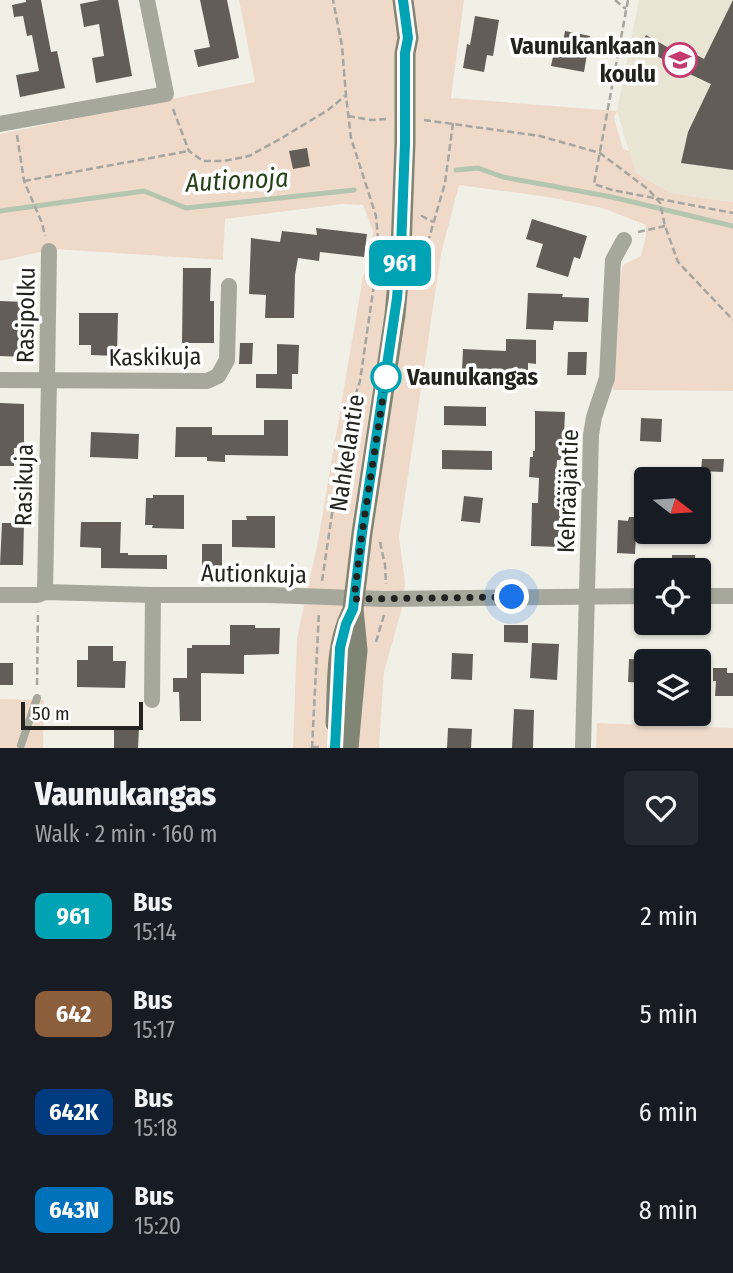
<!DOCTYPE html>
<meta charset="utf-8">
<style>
:root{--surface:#171b24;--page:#242831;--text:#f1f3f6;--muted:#9ea1a6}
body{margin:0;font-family:"Fira Sans Condensed",sans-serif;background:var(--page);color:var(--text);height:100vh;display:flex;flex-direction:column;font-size:26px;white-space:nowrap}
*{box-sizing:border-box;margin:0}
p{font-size:23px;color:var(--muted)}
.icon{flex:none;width:38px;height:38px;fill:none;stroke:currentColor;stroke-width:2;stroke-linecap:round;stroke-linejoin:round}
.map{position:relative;height:748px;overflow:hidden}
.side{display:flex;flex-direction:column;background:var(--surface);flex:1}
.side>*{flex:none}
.badge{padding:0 14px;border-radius:10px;font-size:24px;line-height:46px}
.needle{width:46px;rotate:107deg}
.fabs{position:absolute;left:634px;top:467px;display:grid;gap:14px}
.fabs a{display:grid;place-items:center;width:77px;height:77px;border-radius:7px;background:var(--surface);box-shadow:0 2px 5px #0004;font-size:35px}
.scale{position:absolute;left:21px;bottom:18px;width:122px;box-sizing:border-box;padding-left:7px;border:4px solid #22221f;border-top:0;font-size:19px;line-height:24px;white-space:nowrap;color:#22221f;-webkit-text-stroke:5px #fff;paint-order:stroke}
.you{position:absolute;width:35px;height:35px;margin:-18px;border:5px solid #fff;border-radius:50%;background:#1a73e8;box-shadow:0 0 0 10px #1a73e833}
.map>.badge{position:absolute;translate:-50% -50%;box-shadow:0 0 0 4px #fff}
.round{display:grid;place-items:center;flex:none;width:74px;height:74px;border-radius:7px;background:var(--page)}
.summary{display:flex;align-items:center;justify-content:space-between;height:119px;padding:0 35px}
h1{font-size:33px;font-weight:800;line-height:52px}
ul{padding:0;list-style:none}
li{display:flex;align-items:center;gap:21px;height:98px;padding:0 35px}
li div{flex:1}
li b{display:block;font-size:26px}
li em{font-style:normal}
li .badge{min-width:77px;font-weight:700;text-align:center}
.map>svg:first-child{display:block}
.built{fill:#e8e5d5}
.green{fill:#efdaca}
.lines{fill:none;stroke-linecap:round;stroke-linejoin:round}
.stream{stroke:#b4c6ad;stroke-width:5}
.building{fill:#625e57}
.path{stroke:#a6a59f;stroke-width:2.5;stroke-dasharray:7 3.5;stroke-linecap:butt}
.service{stroke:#a5a89b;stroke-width:8}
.minor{stroke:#a5a89b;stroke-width:16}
.secondary{stroke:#818573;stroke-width:21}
.line-casing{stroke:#fff;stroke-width:16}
.line{stroke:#00a3b4;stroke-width:10}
.walk{stroke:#22221f;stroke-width:7;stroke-dasharray:0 12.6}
.stop-dot{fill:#fff;stroke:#00a3b4;stroke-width:3.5}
.labels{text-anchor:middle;stroke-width:7;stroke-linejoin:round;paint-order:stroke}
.poi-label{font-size:24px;font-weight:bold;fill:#22221f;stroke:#fff;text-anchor:end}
.street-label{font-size:24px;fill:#22221f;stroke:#fff}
.stop-label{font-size:24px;font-weight:bold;fill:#22221f;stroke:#fff;text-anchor:start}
.water-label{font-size:26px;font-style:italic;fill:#264019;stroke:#fff}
</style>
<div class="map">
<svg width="733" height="748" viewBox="0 0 733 748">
<rect width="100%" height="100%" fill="#f1f0e7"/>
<!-- built -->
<polygon class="built" points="639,0 733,0 733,202 670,193 635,172 617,111"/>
<!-- green -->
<g class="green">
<polygon points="239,0 464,0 451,98 617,111 614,118 623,149 629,151 635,172 670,193 733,202 733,391 613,390 619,286 623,265 641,256 646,236 646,225 602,208 548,197 459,185 441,254 399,537 405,582 402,608 384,672 379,748 293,748 297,638 318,541 363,276 370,259 373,231 363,205 342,204 225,219 223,260 54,249 0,261 0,134 255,82"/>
<polygon points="0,699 44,700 43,748 0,748"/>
<polygon points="597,723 733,728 733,748 596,748"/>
</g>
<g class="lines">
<!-- stream -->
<g class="stream">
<polyline points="456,170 478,168 503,177 612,197 733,226"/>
<polyline points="0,211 144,191 186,208 354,190"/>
</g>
</g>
<!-- building -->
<g class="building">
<polygon points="26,0 41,0 51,52 57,51 65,88 20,97 16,75 39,71 32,35 27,36 23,16 14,17 12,5 26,2"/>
<polygon points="100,0 118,0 132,76 96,83 92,58 104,56 99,24 84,27 80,4"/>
<polygon points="200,0 227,0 239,58 198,67 194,50 210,47"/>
<polygon points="733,0 733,170 681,163 688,132 711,84 681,70 640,46 646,35 690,60 693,53 704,59"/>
<polygon points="475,16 499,20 493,56 487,55 484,72 463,68 467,44 470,45"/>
<polygon points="565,31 590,36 584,72 551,66 555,47 562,48"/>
<polygon points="307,148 310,166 293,169 289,151"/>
<polygon points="532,219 587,236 580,259 574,257 568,277 536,267 543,244 526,239"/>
<polygon points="316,228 367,234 364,257 320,252 319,261 298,258 295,275 294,318 265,318 266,295 249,294 251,238 280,242 282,231 317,235"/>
<polygon points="183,268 211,268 210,301 214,301 214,343 182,343"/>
<polygon points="528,293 563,294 562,297 589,298 588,322 554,321 553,330 526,329"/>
<polygon points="0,301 26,302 25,357 0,356"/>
<polygon points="79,313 118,313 117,356 91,355 91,345 79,345"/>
<polygon points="506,339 536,340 536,364 528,363 528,373 462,371 463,349 506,351"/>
<polygon points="240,343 253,343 252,364 239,364"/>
<polygon points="277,344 299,345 298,374 292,374 292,389 256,388 256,374 277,374"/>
<polygon points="568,352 587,352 586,375 567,375"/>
<polygon points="0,403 24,404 24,448 14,448 14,466 0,466"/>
<polygon points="444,406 486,407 486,426 444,425"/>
<polygon points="535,411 565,412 563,460 557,460 555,493 563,493 562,531 559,531 558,547 531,546 532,503 538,503 539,478 529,477 530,457 533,457 533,451 535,451"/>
<polygon points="641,418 662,419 661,442 640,441"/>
<polygon points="264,420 288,420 288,456 225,455 225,462 207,461 207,457 175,457 176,427 212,427 212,435 264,435"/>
<polygon points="91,432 139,434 138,459 90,457"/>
<polygon points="442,450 492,451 492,470 442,469"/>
<polygon points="702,459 724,459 723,472 701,471"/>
<polygon points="153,495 184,495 184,529 152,528 153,525 145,525 146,498 153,498"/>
<polygon points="464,496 483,498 480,523 461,521"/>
<polygon points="246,516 275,516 275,548 232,547 232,520 247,520"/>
<polygon points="629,517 643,517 643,534 636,534 635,554 617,553 618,520 628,521"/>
<polygon points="81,522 121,522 120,553 128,553 128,555 167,555 167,569 101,568 101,548 80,547"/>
<polygon points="2,523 24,523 23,565 0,565"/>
<rect x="202" y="544" width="20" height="24"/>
<rect x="672" y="555" width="23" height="15"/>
<polygon points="230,625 255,625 255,628 280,628 279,654 244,655 244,674 201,673 201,721 180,721 179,692 173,692 173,678 187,678 187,648 192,648 192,645 230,645"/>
<polygon points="504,625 528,625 528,643 504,642"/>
<polygon points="532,643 559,644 557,680 530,678"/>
<polygon points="88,646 113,646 113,661 126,661 125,688 77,687 77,660 88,660"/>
<polygon points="452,653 473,654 472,680 451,679"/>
<polygon points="629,659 646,660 646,683 628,682"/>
<rect x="0" y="663" width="13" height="22"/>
<polygon points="713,668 727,668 727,673 733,673 733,696 715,696 716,681 713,681"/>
<polygon points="514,709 534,710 533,748 512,748"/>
<polygon points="114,727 139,728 138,748 114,748"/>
<polygon points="448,728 472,729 471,748 447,748"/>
</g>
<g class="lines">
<!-- path -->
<g class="path">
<polyline points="615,0 626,9"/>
<polyline points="628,0 594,184 612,190 733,213"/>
<polyline points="173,109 189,151 203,161 224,161 249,156 280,139 328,110 345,96"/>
<polyline points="348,116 371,120 386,119"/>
<polyline points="424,120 540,136 600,153 649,190 660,203 665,226 678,262 733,320"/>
<polyline points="17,135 24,181 42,223 45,236"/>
<polyline points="24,181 189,151"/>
<polyline points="422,215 422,216 433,222"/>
<polyline points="638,232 665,226"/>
<polyline points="419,273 445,183 453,123"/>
<polyline points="380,542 385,565 386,584"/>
<polyline points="322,581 345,427 360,381 379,250 376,216 351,138 346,96 342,46 333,0"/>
<polyline points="376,642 384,615"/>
<polyline points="37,685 38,611"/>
<polyline points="312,747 321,747"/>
<polyline points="312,748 319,612"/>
</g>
<!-- service -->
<polyline class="service" points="21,745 37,698"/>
<!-- minor -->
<g class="minor">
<polyline points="0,124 166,94 147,0"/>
<polyline points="0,380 207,381 218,376 227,360 229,286"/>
<polyline points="47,380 49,251"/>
<polyline points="45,592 49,379"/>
<polyline points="0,595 38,595 45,592 153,595 269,595 385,599 646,596"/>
<polyline points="698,596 733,596"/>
<polyline points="152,700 153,595"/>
<polyline points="583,748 591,435 594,417 607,378 613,260 624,240"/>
</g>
<!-- secondary -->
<g class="secondary">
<path d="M336,723C338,687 335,647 351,614"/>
<polyline points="348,748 357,650 353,609 362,533 395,315 401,249 405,143 405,53 408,38 403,0"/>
</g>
</g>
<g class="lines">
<!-- line casing -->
<g class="line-casing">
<polyline id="line" points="335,748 340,648 346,624 353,609 362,533 397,298 401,248 405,143 405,53 408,38 403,0"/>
</g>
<!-- line -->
<use href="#line" class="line"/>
<!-- walk -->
<polyline class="walk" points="386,377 362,533 354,599 512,597"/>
</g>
<!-- icons -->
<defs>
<g id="school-ring" transform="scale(1.75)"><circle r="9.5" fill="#fff" stroke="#c53a6e" stroke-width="1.5"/><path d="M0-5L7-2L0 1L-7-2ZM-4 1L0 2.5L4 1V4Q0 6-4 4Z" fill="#c53a6e"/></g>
</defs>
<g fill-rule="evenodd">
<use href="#school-ring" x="680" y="60"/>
</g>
<!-- markers -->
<circle class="stop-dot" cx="386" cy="377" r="14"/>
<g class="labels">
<!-- poi labels -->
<g class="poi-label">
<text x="656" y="54">Vaunukankaan<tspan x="656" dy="28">koulu</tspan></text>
</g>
<!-- street labels -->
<g class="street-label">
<text transform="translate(26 315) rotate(-89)" y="8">Rasipolku</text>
<text transform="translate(155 357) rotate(-1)" y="8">Kaskikuja</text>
<text transform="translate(347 453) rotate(-81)" y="8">Nahkelantie</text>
<text transform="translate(24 485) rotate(-89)" y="8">Rasikuja</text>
<text transform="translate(568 491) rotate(-88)" y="8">Kehrääjäntie</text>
<text transform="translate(254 574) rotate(1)" y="8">Autionkuja</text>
</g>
<!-- stop labels -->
<g class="stop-label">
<text x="407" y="385">Vaunukangas</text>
</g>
<!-- water labels -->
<g class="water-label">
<text transform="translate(237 180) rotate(-3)" y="9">Autionoja</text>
</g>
</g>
</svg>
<div class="fabs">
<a><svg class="needle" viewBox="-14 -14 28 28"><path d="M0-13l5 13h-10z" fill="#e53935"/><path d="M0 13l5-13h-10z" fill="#9ea1a6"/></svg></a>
<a><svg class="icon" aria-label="locate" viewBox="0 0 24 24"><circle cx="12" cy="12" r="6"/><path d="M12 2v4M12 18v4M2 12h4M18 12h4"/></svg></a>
<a><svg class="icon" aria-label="layers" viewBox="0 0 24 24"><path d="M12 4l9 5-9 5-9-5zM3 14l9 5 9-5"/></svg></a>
</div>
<div class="scale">50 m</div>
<div class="you" style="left:512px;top:597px"></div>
<b class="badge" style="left:400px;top:263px;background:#00a3b4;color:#fff">961</b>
</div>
<section class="side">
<div class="summary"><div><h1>Vaunukangas</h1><p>Walk · 2 min · 160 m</p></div><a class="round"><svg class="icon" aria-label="heart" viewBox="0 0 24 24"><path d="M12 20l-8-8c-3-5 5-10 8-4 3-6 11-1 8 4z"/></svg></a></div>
<ul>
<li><span class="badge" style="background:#00a3b4;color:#fff">961</span><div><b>Bus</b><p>15:14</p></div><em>2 min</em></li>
<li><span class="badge" style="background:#8b5e3c;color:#fff">642</span><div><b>Bus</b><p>15:17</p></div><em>5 min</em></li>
<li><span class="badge" style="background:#003b80;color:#fff">642K</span><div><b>Bus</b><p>15:18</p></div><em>6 min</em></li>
<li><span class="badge" style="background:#0072bc;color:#fff">643N</span><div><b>Bus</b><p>15:20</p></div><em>8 min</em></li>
</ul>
</section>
